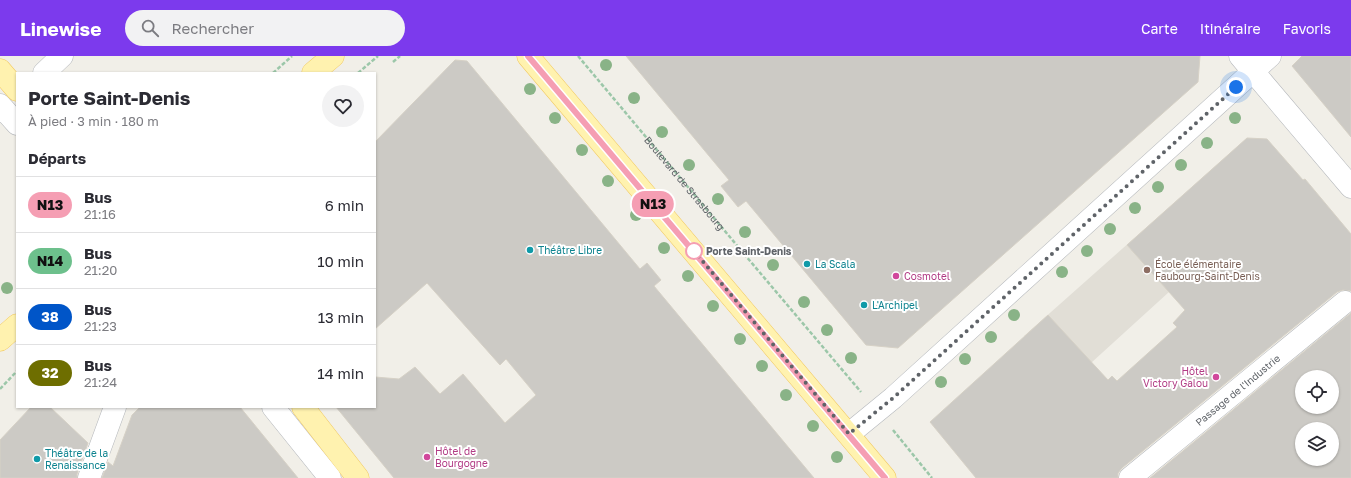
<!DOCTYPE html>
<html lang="fr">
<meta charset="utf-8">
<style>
:root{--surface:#fff;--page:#f2f2f3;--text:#2b2b33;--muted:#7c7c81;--line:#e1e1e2;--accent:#7c3aed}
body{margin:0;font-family:"Golos Text",sans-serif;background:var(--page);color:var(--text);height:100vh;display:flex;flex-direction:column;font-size:15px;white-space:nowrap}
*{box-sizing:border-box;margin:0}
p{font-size:13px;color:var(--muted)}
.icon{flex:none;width:22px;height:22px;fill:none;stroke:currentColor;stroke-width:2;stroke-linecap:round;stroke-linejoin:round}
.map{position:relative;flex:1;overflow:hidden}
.panel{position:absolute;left:16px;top:16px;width:360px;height:336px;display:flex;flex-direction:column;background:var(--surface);border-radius:0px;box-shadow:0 1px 3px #0004}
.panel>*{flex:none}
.badge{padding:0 8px;border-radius:13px;font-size:14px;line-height:26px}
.tools{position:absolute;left:1295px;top:314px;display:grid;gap:8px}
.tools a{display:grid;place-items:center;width:44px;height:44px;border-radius:50%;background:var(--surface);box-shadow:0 1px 3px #0004;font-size:20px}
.you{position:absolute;width:20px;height:20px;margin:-10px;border:3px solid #fff;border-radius:50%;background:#1a73e8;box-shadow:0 0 0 6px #1a73e833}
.map>.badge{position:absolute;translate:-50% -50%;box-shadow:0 0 0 2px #fff}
h2{padding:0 12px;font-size:15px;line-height:36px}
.round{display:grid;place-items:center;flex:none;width:42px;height:42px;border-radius:21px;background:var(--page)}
.headline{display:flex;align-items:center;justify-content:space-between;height:68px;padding:0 12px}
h1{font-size:19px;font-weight:700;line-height:30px}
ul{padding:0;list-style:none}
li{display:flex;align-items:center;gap:12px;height:56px;padding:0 12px;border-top:1px solid var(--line)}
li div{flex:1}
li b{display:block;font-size:15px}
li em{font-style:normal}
li .badge{min-width:44px;font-weight:700;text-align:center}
header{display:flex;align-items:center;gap:24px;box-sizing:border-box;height:56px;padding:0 20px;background:var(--accent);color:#fff}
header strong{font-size:19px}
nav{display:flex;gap:22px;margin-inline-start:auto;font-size:14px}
.search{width:280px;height:36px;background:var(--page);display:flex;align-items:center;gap:10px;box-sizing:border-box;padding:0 14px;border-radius:22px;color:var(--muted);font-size:15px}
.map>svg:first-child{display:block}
.education{fill:#e1ded6}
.building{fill:#cccac5;stroke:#d6d1c6;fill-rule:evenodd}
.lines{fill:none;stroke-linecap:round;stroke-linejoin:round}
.minor-casing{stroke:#b5b8bc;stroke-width:23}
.major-casing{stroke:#f2c960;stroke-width:23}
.path{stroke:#9cc7a9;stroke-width:2.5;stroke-dasharray:4 2;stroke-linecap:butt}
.minor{stroke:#fff;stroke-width:22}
.major{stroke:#fff2af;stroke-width:22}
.tree{fill:#89b387}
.line-casing{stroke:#fff;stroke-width:9}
.line{stroke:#f59eb3;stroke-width:6}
.walk{stroke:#5f6368;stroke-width:4;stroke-dasharray:0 7.2}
.culture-dot{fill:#0f9aa8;stroke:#fff;stroke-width:1.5}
.stop-dot{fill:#fff;stroke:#f59eb3;stroke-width:2}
.education-dot{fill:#8d6e63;stroke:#fff;stroke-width:1.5}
.hotel-dot{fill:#d1479c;stroke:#fff;stroke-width:1.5}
.labels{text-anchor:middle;stroke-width:4;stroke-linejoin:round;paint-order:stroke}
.street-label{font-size:10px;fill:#5f6368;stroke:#fff}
.culture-label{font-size:10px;fill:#0d838f;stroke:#fff;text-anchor:start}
.stop-label{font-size:10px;font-weight:bold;fill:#5f6368;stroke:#fff;text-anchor:start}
.education-label{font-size:10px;fill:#785e54;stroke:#fff;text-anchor:start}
.hotel-label{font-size:10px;fill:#b23c85;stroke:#fff;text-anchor:start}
</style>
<header>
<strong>Linewise</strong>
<div class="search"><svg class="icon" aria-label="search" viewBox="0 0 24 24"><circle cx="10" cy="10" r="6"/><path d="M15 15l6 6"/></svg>Rechercher</div>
<nav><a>Carte</a><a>Itinéraire</a><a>Favoris</a></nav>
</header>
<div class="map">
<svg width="1351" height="422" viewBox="0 0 1351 422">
<rect width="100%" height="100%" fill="#f1efe8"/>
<!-- education -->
<polygon class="education" points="1247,82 1267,83 1299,120 1238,177 1169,236 1069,327 1024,280"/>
<!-- building -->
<g class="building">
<polygon points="626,0 1200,0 1198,26 898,292 866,289 746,145 738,151 721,130 729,124"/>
<polygon points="1302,0 1351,0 1351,81 1292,10"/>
<polygon points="455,4 467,5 640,213 647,207 661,224 654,230 814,422 394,422 336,351 375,351 375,321 399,323 415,311 440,338 463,318 505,367 536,339 506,303 500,309 427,227 375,273 375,86"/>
<polygon points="1247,82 1267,83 1303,124 1305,123 1351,178 1351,235 1343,234 1337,236 1122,412 1118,417 1118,422 976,422 930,366 1048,259 1108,324 1112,320 1117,325 1177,271 1173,267 1185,254 1127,189"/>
<path d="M1351,257V422H1150ZM1302,321H1332V351H1302ZM1302,373H1332V403H1302Z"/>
<polygon points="31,351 50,351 88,387 77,418 77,422 0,422 0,384"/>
<polygon points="140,351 240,351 298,422 102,422 108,406 113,410 132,359"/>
</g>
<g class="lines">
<!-- minor casing -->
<g class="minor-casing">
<g id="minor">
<polyline points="1240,0 1351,131"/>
<polyline points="44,17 62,0"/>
<polyline points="0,49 17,68"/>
<polyline points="273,351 330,422"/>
<polyline points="849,378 893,342 1270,0"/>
<polyline points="89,422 115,351"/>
<path id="s2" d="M1130,422L1345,246"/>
</g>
</g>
<!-- major casing -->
<g class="major-casing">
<g id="major">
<polyline points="528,0 885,422"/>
<polyline points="0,14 17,34"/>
<polyline points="313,17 333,0"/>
<polyline points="0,284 17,269"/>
<polyline points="303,351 358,422"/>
</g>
</g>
<!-- path -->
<g class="path">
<path id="s1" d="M578,0L745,199L861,336"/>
<polyline points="393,6 400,0"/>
<polyline points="273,17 292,0"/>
<polyline points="358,17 378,0"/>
<polyline points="0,333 17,315"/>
<polyline points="893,374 932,422"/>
</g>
<!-- minor -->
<use href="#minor" class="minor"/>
<!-- major -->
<use href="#major" class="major"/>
</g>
<!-- trees -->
<g class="tree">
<circle cx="606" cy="9" r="6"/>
<circle cx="530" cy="33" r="6"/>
<circle cx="634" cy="42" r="6"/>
<circle cx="555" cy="62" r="6"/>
<circle cx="1235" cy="62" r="6"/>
<circle cx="662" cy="76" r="6"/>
<circle cx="1207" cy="87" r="6"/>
<circle cx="582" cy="94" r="6"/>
<circle cx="689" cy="109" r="6"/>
<circle cx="1181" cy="109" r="6"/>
<circle cx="608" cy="125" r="6"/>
<circle cx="1158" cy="131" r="6"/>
<circle cx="718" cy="143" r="6"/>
<circle cx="1135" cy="152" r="6"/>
<circle cx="636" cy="159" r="6"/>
<circle cx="1110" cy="173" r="6"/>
<circle cx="745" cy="176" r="6"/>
<circle cx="664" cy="192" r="6"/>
<circle cx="1087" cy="195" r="6"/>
<circle cx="773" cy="209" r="6"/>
<circle cx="1062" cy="216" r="6"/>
<circle cx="688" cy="220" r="6"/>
<circle cx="7" cy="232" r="6"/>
<circle cx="804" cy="246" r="6"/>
<circle cx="713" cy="250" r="6"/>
<circle cx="1014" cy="259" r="6"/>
<circle cx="827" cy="274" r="6"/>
<circle cx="991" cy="281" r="6"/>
<circle cx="740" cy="283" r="6"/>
<circle cx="851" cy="302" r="6"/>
<circle cx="965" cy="303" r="6"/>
<circle cx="762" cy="310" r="6"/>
<circle cx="941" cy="326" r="6"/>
<circle cx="786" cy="339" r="6"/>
<circle cx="813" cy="370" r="6"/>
<circle cx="837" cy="401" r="6"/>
</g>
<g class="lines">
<!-- line casing -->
<g class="line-casing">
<polyline id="line" points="528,0 885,422"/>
</g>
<!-- line -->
<use href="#line" class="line"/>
<!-- walk -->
<polyline class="walk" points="694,195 849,378 893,342 1236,31"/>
</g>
<!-- markers -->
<g class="culture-dot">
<circle cx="530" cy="194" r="4"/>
<circle cx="807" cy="208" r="4"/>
<circle cx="864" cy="249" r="4"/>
<circle cx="37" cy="403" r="4"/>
</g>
<circle class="stop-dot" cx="694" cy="195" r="8"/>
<circle class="education-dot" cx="1147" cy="214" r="4"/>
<g class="hotel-dot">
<circle cx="896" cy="220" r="4"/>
<circle cx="1216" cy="321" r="4"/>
<circle cx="427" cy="401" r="4"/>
</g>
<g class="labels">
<!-- street labels -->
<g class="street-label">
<text dy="4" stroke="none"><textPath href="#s1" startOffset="166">Boulevard de Strasbourg</textPath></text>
<text dy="4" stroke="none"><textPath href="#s2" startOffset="139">Passage de l'Industrie</textPath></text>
</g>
<!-- culture labels -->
<g class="culture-label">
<text x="538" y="198">Théâtre Libre</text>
<text x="815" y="212">La Scala</text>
<text x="872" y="253">L'Archipel</text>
<text x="45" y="401">Théâtre de la<tspan x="45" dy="12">Renaissance</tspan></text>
</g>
<!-- stop labels -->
<g class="stop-label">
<text x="706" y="199">Porte Saint-Denis</text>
</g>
<!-- education labels -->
<g class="education-label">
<text x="1155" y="212">École élémentaire<tspan x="1155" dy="12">Faubourg-Saint-Denis</tspan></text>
</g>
<!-- hotel labels -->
<g class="hotel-label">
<text x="904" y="224">Cosmotel</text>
<text x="1208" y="319" text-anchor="end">Hôtel<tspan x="1208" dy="12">Victory Galou</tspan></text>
<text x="435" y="399">Hôtel de<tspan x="435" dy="12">Bourgogne</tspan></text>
</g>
</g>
</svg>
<div class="tools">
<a><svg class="icon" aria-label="locate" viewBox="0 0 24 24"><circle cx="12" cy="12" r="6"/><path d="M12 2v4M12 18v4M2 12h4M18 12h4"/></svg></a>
<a><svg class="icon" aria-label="layers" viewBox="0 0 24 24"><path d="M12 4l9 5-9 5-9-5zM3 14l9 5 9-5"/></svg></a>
</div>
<div class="you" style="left:1236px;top:31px"></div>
<b class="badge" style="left:653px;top:148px;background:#f59eb3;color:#111">N13</b>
<section class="panel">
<div class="headline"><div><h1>Porte Saint-Denis</h1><p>À pied · 3 min · 180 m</p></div><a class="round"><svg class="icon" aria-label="heart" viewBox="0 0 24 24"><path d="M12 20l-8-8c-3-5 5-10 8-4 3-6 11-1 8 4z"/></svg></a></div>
<h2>Départs</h2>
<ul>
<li><span class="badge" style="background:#f59eb3;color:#111">N13</span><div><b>Bus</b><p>21:16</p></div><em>6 min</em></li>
<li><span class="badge" style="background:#6dc08c;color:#111">N14</span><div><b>Bus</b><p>21:20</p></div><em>10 min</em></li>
<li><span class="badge" style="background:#0055c8;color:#fff">38</span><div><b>Bus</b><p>21:23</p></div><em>13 min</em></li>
<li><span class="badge" style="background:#6e6e00;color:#fff">32</span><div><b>Bus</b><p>21:24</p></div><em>14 min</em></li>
</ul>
</section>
</div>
